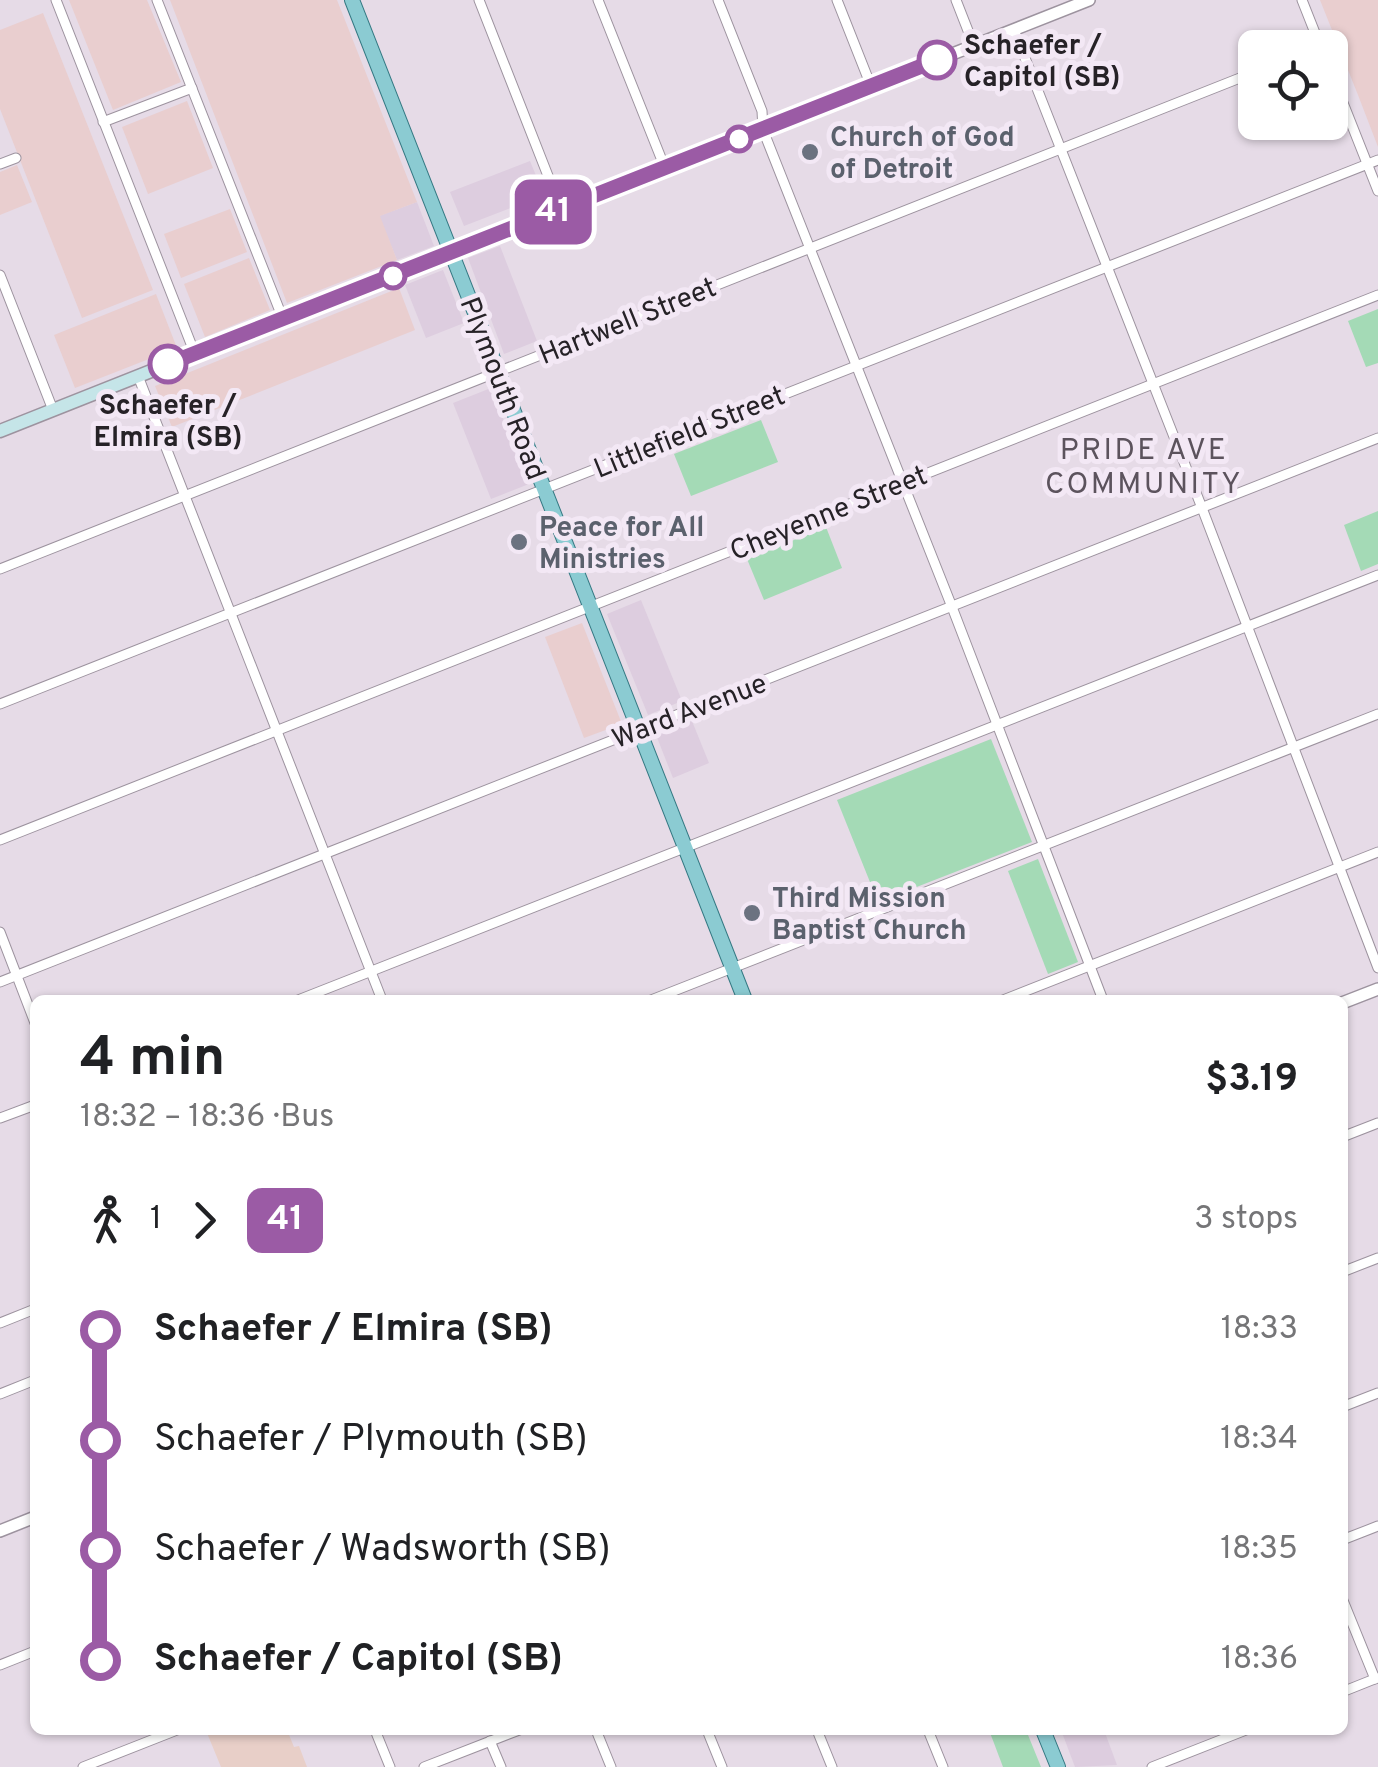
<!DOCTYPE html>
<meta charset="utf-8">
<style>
:root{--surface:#fff;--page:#f6f6f6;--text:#202124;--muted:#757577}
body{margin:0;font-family:Overpass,sans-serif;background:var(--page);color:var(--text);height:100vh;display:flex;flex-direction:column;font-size:38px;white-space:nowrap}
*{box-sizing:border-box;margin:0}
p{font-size:32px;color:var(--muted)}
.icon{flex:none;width:55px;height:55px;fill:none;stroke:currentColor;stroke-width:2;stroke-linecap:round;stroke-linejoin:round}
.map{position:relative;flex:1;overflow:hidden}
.drawer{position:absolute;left:30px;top:995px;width:1318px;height:740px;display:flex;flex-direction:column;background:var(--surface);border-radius:15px;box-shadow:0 2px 8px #0004}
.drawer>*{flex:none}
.badge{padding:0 20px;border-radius:15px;font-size:35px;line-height:65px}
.fabs{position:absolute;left:1238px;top:30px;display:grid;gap:20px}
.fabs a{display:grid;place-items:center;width:110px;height:110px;border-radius:15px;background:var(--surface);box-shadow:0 2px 8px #0004;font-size:50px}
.map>.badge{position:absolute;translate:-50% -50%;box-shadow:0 0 0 5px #fff}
.legs{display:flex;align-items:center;gap:15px;height:110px;padding:0 50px;font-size:32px}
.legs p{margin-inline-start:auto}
.overview{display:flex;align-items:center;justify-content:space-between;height:170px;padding:0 50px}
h1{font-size:55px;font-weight:700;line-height:75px}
ul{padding:0 50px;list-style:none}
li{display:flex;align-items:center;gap:35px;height:110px;font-size:38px}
li i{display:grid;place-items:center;width:15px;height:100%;margin:0 12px;background:currentColor}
li i::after{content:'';width:25px;height:25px;margin:-12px;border:8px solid;border-radius:50%;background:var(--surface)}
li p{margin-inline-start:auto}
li:first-child i{background:linear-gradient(#0000 50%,currentColor 0)}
li:last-child i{background:linear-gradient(currentColor 50%,#0000 0)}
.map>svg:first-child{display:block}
.built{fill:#ddcddf}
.industrial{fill:#e9cecf}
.education{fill:#e8cfc8}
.green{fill:#a4dab6}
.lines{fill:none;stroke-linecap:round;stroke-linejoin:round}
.minor-casing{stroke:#9d939f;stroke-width:11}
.tertiary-casing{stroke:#9d939f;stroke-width:14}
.secondary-casing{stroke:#9d939f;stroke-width:15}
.primary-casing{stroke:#357983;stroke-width:16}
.minor{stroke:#fff;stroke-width:9}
.tertiary{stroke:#fff;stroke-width:11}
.secondary{stroke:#c5e5e8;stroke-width:12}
.primary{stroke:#8bcbd2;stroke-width:14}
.line-1-casing{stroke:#fff;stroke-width:22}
.line-1{stroke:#9b5ba5;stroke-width:15}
.stop-1-dot{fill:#fff;stroke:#9b5ba5;stroke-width:5}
.worship-dot{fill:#6b7280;stroke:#f3e8f5;stroke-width:4}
.labels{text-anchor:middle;stroke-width:10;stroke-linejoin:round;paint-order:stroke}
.stop-label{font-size:28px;font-weight:bold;fill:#262227;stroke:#f3e8f5;text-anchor:start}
.worship-label{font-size:28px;font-weight:bold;fill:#5b616d;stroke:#f3e8f5;text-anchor:start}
.street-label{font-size:28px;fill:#262227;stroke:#f3e8f5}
.neighbourhood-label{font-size:30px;letter-spacing:2.5px;fill:#5c535d;stroke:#f3e8f5}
</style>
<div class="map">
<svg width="1378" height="1767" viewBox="0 0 1378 1767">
<rect width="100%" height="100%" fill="#e6dbe7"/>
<!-- built -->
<g class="built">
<polygon points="530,161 544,195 464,226 450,192"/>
<polygon points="417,202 434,246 397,260 379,216"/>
<polygon points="500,246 537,341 504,354 468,258"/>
<polygon points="443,270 464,323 426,338 405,285"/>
<polygon points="491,388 529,484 491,499 453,403"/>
<polygon points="641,600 682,701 648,715 607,614"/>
<polygon points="692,721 709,763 673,778 656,735"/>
<polygon points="1061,1730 1104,1730 1117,1765 1075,1767"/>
</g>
<!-- industrial -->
<g class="industrial">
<polygon points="69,0 147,0 181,82 113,110"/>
<polygon points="170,0 337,0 417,202 380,216 397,260 287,303"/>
<polygon points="1320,0 1378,0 1378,147 1358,95"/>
<polygon points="43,13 153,290 82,318 0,109 0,30"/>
<polygon points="187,101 213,168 148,194 122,127"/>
<polygon points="17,165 32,202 0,215 0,172"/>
<polygon points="230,209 247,252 181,278 164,234"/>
<polygon points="249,258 270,310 205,337 184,284"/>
<polygon points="399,288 415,330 172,427 155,386"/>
<polygon points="156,294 177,348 75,388 54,335"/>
<polygon points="582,623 622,724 584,738 545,637"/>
</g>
<!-- education -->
<polygon class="education" points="216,1730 287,1730 294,1747 299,1746 307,1767 221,1767 207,1733"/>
<!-- green -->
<g class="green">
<polygon points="1378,309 1378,363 1366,367 1348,321"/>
<polygon points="761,420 778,462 691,496 674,454"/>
<polygon points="1378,511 1378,564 1361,571 1344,525"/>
<polygon points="826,527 842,568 764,600 747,559"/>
<polygon points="991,739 1032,842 878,902 837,800"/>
<polygon points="1038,859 1078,962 1048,974 1008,871"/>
<polygon points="989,1730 1026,1730 1041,1767 1003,1767"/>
</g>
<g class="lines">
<!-- minor casing -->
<g class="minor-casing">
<g id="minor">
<polyline points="56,0 195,354"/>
<polyline points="157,0 283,319"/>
<polyline points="479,0 561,209"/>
<polyline points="598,0 665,168"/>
<polyline points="718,0 762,111 763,130 952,607 1103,1000"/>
<polyline points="837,0 871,86"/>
<polyline points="956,0 974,46"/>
<polyline points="1302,0 1321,48"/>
<polyline points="1014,30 1202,508 1378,968"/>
<polyline points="1330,70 1378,191"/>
<polyline points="103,122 192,88"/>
<polyline points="0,164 16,158"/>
<polyline points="0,275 53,410"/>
<polyline points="138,376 382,1000"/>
<polyline points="0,569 1255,72"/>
<polyline points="0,704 1378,160"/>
<polyline points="0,840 1378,295"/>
<polyline points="0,932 35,1023"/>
<polyline points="0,982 1378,438"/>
<polyline points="298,1000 1378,575"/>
<polyline points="651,1000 1378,714"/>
<polyline points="1003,1000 1378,852"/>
<polyline points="0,1118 35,1105"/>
<polyline points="1342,1137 1378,1123"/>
<polyline points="1342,1272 1378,1258"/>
<polyline points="0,1323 35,1309"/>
<polyline points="0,1394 35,1380"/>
<polyline points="1342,1407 1378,1393"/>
<polyline points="1342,1540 1378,1526"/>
<polyline points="1342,1598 1375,1679"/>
<polyline points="0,1665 35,1651"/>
<polyline points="1342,1692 1377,1678"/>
<polyline points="375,1730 390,1767"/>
<polyline points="596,1730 611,1767"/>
<polyline points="707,1730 722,1767"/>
<polyline points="817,1730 832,1767"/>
<polyline points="928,1730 943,1767"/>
<polyline points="490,1741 501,1767"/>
<polyline points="83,1767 177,1730"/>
<polyline points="424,1767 519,1730"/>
<polyline points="1152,1767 1246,1730"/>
</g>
</g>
<!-- tertiary casing -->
<g class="tertiary-casing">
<g id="tertiary">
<polyline points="451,252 1089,0"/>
<polyline points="1342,1003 1378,989"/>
<polyline points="0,1531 35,1517"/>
</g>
</g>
<!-- secondary casing -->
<g class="secondary-casing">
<polyline id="secondary" points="0,431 451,252"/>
</g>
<!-- primary casing -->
<g class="primary-casing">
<g id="primary">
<polyline points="352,0 745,1000"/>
<polyline points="1043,1730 1058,1767"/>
</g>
</g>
<!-- minor -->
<use href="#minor" class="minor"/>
<!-- tertiary -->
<use href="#tertiary" class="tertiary"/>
<!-- secondary -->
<use href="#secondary" class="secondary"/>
<!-- primary -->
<use href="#primary" class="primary"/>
</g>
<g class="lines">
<!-- line-1 casing -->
<g class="line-1-casing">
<polyline id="line-1" points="168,364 937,60"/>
</g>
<!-- line-1 -->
<use href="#line-1" class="line-1"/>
</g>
<!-- markers -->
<g class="stop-1-dot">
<circle cx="937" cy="60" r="18"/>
<circle cx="739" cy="139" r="12"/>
<circle cx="393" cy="276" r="12"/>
<circle cx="168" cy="364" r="18"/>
</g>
<g class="worship-dot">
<circle cx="810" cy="152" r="10"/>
<circle cx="519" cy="542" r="10"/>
<circle cx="752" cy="913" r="10"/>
</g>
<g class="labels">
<!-- stop labels -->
<g class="stop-label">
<text x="964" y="54">Schaefer /<tspan x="964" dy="32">Capitol (SB)</tspan></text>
<text x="168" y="414" text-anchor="middle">Schaefer /<tspan x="168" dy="32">Elmira (SB)</tspan></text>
</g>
<!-- worship labels -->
<g class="worship-label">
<text x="830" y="146">Church of God<tspan x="830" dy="32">of Detroit</tspan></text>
<text x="539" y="536">Peace for All<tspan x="539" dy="32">Ministries</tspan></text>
<text x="772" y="907">Third Mission<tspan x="772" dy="32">Baptist Church</tspan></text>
</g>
<!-- street labels -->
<g class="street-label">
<text transform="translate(627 320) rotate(-22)" y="10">Hartwell Street</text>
<text transform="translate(504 388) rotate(69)" y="10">Plymouth Road</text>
<text transform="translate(689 431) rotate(-22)" y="10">Littlefield Street</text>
<text transform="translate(828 512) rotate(-22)" y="10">Cheyenne Street</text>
<text transform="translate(689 710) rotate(-21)" y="10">Ward Avenue</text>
</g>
<!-- neighbourhood labels -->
<g class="neighbourhood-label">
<text x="1144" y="459">PRIDE AVE<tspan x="1144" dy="34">COMMUNITY</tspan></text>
</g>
</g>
</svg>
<div class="fabs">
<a><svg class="icon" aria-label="locate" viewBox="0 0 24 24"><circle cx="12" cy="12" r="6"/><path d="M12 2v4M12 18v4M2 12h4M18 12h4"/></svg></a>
</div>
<b class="badge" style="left:553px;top:212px;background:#9b5ba5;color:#fff">41</b>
<section class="drawer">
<div class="overview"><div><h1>4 min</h1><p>18:32 – 18:36 · Bus</p></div><b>$3.19</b></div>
<div class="legs"><svg class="icon" aria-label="walk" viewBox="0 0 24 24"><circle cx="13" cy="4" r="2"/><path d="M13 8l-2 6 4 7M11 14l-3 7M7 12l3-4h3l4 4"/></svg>1<svg class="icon" aria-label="forward" viewBox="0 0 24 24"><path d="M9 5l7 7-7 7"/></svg><b class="badge" style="background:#9b5ba5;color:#fff">41</b><p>3 stops</p></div>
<ul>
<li><i style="color:#9b5ba5"></i><b>Schaefer / Elmira (SB)</b><p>18:33</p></li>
<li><i style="color:#9b5ba5"></i><span>Schaefer / Plymouth (SB)</span><p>18:34</p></li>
<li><i style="color:#9b5ba5"></i><span>Schaefer / Wadsworth (SB)</span><p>18:35</p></li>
<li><i style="color:#9b5ba5"></i><b>Schaefer / Capitol (SB)</b><p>18:36</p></li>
</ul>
</section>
</div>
